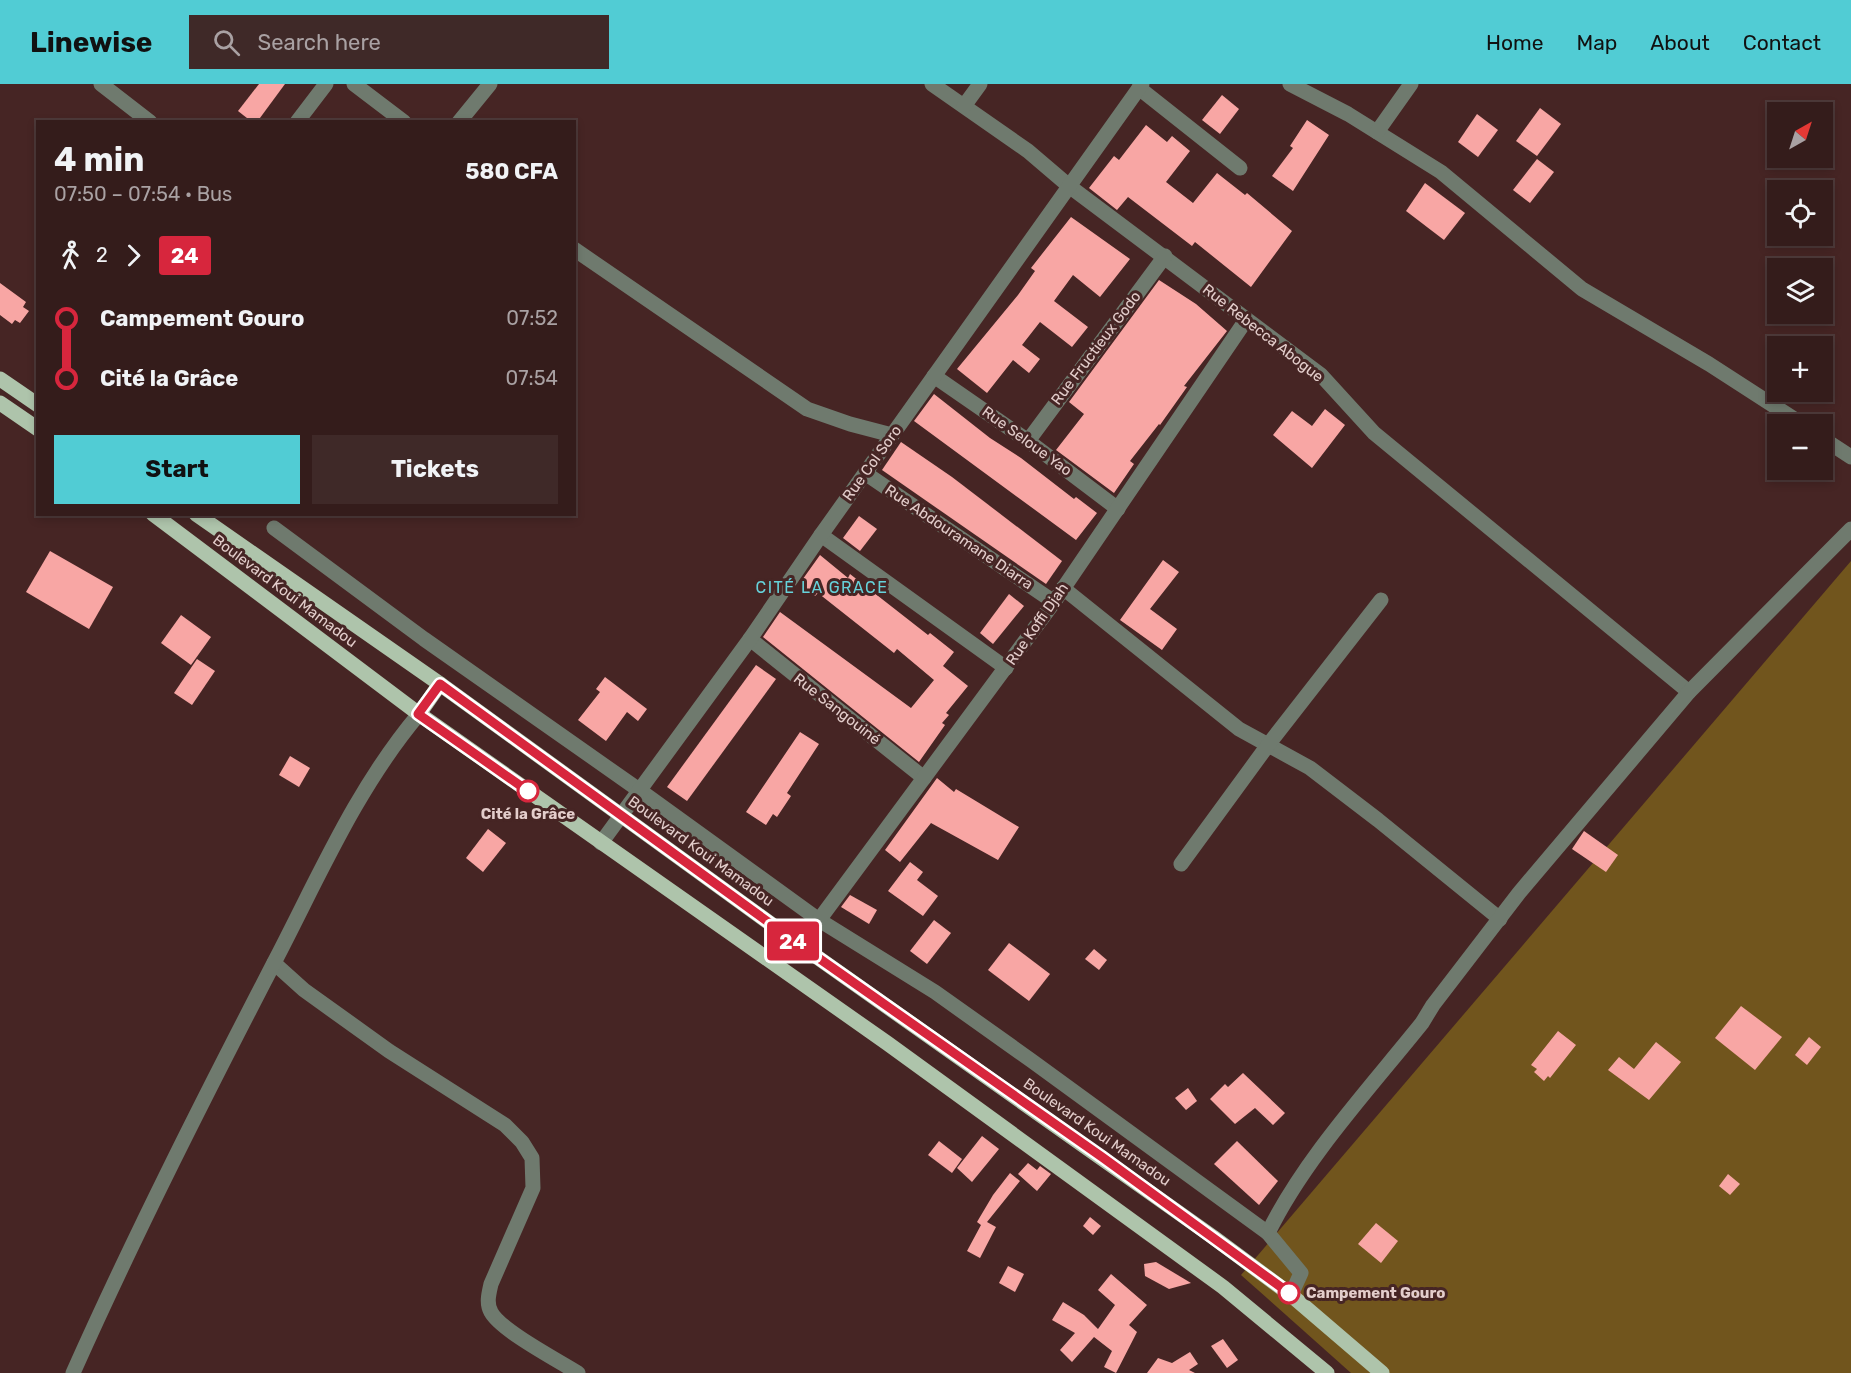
<!DOCTYPE html>
<meta charset="utf-8">
<style>
:root{--surface:#341c1b;--page:#3f2928;--text:#f1f3f6;--muted:#a9a1a3;--line:#4e3a3a;--accent:#51ccd4}
body{margin:0;font-family:Rubik,sans-serif;background:var(--page);color:var(--text);height:100vh;display:flex;flex-direction:column;font-size:22px;white-space:nowrap}
*{box-sizing:border-box;margin:0}
p{font-size:20px;color:var(--muted)}
.icon{flex:none;width:33px;height:33px;fill:none;stroke:currentColor;stroke-width:2;stroke-linecap:round;stroke-linejoin:round}
.map{position:relative;flex:1;overflow:hidden}
.details{position:absolute;left:36px;top:36px;width:540px;height:396px;display:flex;flex-direction:column;background:var(--surface);border-radius:0px;box-shadow:0 3px 9px #0003,0 0 0 2px var(--line)}
.details>*{flex:none}
.badge{padding:0 12px;border-radius:4px;font-size:21px;line-height:39px}
.needle{width:39px;rotate:39deg}
.buttons{position:absolute;left:1767px;top:18px;display:grid;gap:12px}
.buttons a{display:grid;place-items:center;width:66px;height:66px;border-radius:0px;background:var(--surface);box-shadow:0 3px 9px #0003,0 0 0 2px var(--line);font-size:30px}
.map>.badge{position:absolute;translate:-50% -50%;box-shadow:0 0 0 3px #fff}
.legs{display:flex;align-items:center;gap:9px;height:66px;padding:0 18px;font-size:20px}
.legs p{margin-inline-start:auto}
.headline{display:flex;align-items:center;justify-content:space-between;height:102px;padding:0 18px}
h1{font-size:33px;font-weight:700;line-height:45px}
.primary-button{display:flex;gap:12px;margin-top:auto;padding:12px 18px}
.primary-button a{flex:1;height:69px;border-radius:0px;background:var(--accent);color:#111;font-size:24px;font-weight:700;line-height:69px;text-align:center}
.primary-button a+a{background:var(--page);color:var(--text)}
ul{padding:0 18px;list-style:none}
li{display:flex;align-items:center;gap:21px;height:60px;font-size:22px}
li i{display:grid;place-items:center;width:9px;height:100%;margin:0 8px;background:currentColor}
li i::after{content:'';width:15px;height:15px;margin:-8px;border:4px solid;border-radius:50%;background:var(--surface)}
li p{margin-inline-start:auto}
li:first-child i{background:linear-gradient(#0000 50%,currentColor 0)}
li:last-child i{background:linear-gradient(currentColor 50%,#0000 0)}
header{display:flex;align-items:center;gap:36px;box-sizing:border-box;height:84px;padding:0 30px;background:var(--accent);color:#111}
header strong{font-size:28px}
nav{display:flex;gap:33px;margin-inline-start:auto;font-size:21px}
.search{width:420px;height:54px;background:var(--page);display:flex;align-items:center;gap:15px;box-sizing:border-box;padding:0 21px;border-radius:0px;color:var(--muted);font-size:22px}
.map>svg:first-child{display:block}
.green{fill:#71551d}
.building{fill:#f8a6a4}
.lines{fill:none;stroke-linecap:round;stroke-linejoin:round}
.minor{stroke:#6f7a6e;stroke-width:15}
.major{stroke:#aec4ab;stroke-width:15}
.line-1-casing{stroke:#fff;stroke-width:14}
.line-1{stroke:#d7263d;stroke-width:9}
.stop-1-dot{fill:#fff;stroke:#d7263d;stroke-width:3}
.labels{text-anchor:middle;stroke-width:6;stroke-linejoin:round;paint-order:stroke}
.street-label{font-size:15px;fill:#e3cdcb;stroke:#462524}
.stop-label{font-size:15px;font-weight:bold;fill:#e3cdcb;stroke:#462524}
.neighbourhood-label{font-size:16px;letter-spacing:1.5px;fill:#66d2da;stroke:#462524}
</style>
<header>
<strong>Linewise</strong>
<div class="search"><svg class="icon" aria-label="search" viewBox="0 0 24 24"><circle cx="10" cy="10" r="6"/><path d="M15 15l6 6"/></svg>Search here</div>
<nav><a>Home</a><a>Map</a><a>About</a><a>Contact</a></nav>
</header>
<div class="map">
<svg width="1851" height="1289" viewBox="0 0 1851 1289">
<rect width="100%" height="100%" fill="#462524"/>
<!-- green -->
<polygon class="green" points="1851,477 1851,1289 1351,1289 1241,1191"/>
<!-- building -->
<g class="building">
<polygon points="259,0 285,0 257,38 252,38 238,27"/>
<polygon points="1222,11 1239,25 1220,50 1202,36"/>
<polygon points="1540,24 1561,40 1537,72 1516,57"/>
<polygon points="1477,30 1498,46 1478,73 1458,58"/>
<polygon points="1307,36 1329,51 1293,107 1272,92 1293,64 1290,62"/>
<polygon points="1146,41 1167,58 1172,52 1190,67 1166,98 1193,119 1217,89 1245,111 1247,109 1292,147 1251,203 1195,158 1192,162 1128,113 1117,126 1089,104 1114,72 1119,76"/>
<polygon points="1537,75 1554,88 1530,119 1513,106"/>
<polygon points="1425,99 1465,129 1444,156 1406,127"/>
<polygon points="1071,133 1130,175 1100,213 1073,191 1054,217 1088,243 1072,263 1040,238 1022,261 1040,275 1029,289 1013,276 987,309 957,285 1018,211 1035,187 1031,184"/>
<polygon points="1159,196 1196,220 1227,247 1184,302 1187,303 1160,341 1159,340 1130,377 1134,380 1114,409 1056,366 1084,330 1069,318"/>
<polygon points="0,199 26,218 23,223 29,227 20,239 15,236 12,240 0,231"/>
<polygon points="934,310 990,354 1021,374 1074,415 1076,413 1097,429 1076,456 914,337"/>
<polygon points="1325,325 1345,341 1312,384 1273,351 1292,327 1312,342"/>
<polygon points="901,358 952,393 1062,477 1046,500 882,386"/>
<polygon points="859,432 877,445 860,467 843,454"/>
<polygon points="50,467 113,503 89,545 26,508"/>
<polygon points="820,471 848,494 850,490 928,551 930,549 954,568 943,582 968,602 946,629 949,631 942,639 945,641 919,678 763,553 780,528 911,624 934,596 897,565 894,569 818,509 815,512 800,499"/>
<polygon points="1163,476 1179,488 1150,525 1177,545 1162,566 1120,536"/>
<polygon points="1009,510 1024,522 993,560 980,549"/>
<polygon points="181,531 211,553 191,581 161,559"/>
<polygon points="197,575 215,587 192,621 174,609"/>
<polygon points="756,581 776,595 687,717 667,703"/>
<polygon points="605,593 647,625 638,637 627,628 606,657 578,636 600,608 596,605"/>
<polygon points="800,648 819,660 787,709 791,712 777,733 773,730 766,741 746,728"/>
<polygon points="290,672 310,684 299,703 279,691"/>
<polygon points="937,694 954,708 956,705 1019,743 998,776 931,739 900,778 885,766"/>
<polygon points="488,745 506,759 483,788 466,774"/>
<polygon points="1584,747 1618,771 1606,788 1572,765"/>
<polygon points="910,778 923,788 917,796 938,812 923,832 888,807"/>
<polygon points="850,811 877,826 869,840 841,823"/>
<polygon points="934,836 951,849 927,880 910,867"/>
<polygon points="1009,859 1050,890 1029,917 988,886"/>
<polygon points="1094,865 1107,876 1099,886 1085,875"/>
<polygon points="1741,922 1782,953 1755,986 1715,954"/>
<polygon points="1558,947 1576,961 1550,994 1548,992 1544,997 1534,988 1537,985 1531,981"/>
<polygon points="1809,953 1821,963 1807,981 1795,971"/>
<polygon points="1656,958 1681,978 1649,1016 1608,986 1619,973 1634,985"/>
<polygon points="1243,989 1285,1029 1273,1041 1255,1024 1235,1040 1210,1015 1225,1000 1228,1003"/>
<polygon points="1188,1004 1197,1017 1186,1026 1175,1014"/>
<polygon points="982,1052 999,1065 972,1098 957,1084"/>
<polygon points="939,1057 962,1075 952,1089 928,1071"/>
<polygon points="1237,1057 1278,1097 1259,1121 1214,1080"/>
<polygon points="1028,1079 1037,1086 1040,1082 1051,1090 1037,1107 1018,1090"/>
<polygon points="1010,1089 1020,1097 987,1138 996,1143 980,1174 967,1167 981,1141 977,1138 993,1111"/>
<polygon points="1728,1090 1740,1100 1730,1111 1719,1102"/>
<polygon points="1090,1133 1101,1142 1093,1151 1083,1142"/>
<polygon points="1376,1139 1398,1157 1381,1179 1358,1160"/>
<polygon points="1156,1178 1191,1199 1169,1205 1145,1192 1144,1180"/>
<polygon points="1008,1182 1024,1190 1015,1208 999,1199"/>
<polygon points="1111,1190 1147,1221 1129,1241 1137,1248 1116,1289 1104,1283 1112,1267 1094,1253 1072,1278 1060,1266 1075,1249 1052,1236 1063,1218 1084,1231 1098,1245 1115,1221 1098,1206"/>
<polygon points="1223,1255 1238,1276 1227,1284 1211,1262"/>
<polygon points="1190,1268 1198,1280 1189,1286 1195,1289 1147,1289 1158,1274 1172,1279"/>
</g>
<g class="lines">
<!-- minor -->
<g class="minor">
<polyline points="101,0 150,38"/>
<polyline points="354,0 404,38"/>
<polyline points="932,0 1028,67 1069,102 1321,291 1374,349 1689,608"/>
<polyline points="1290,0 1348,30 1441,88 1582,205 1709,280 1802,340"/>
<polyline points="1139,4 1240,84"/>
<polyline points="964,22 980,0"/>
<polyline points="297,38 326,0"/>
<polyline points="459,38 490,0"/>
<polyline points="1377,48 1411,0"/>
<polyline points="574,165 807,325 850,340 892,351"/>
<polyline points="934,292 1028,357 1118,425"/>
<polyline points="1822,354 1851,373"/>
<polyline points="1028,357 1165,172"/>
<polyline points="865,389 1054,518"/>
<polyline points="274,444 424,555 639,706 819,836 935,908 1032,977 1268,1149"/>
<polyline points="821,451 1006,584"/>
<polyline points="1063,504 1239,645 1310,684 1378,736 1500,835"/>
<polyline points="750,555 924,694"/>
<polyline points="601,759 750,555 821,451 1142,0"/>
<polyline points="1181,780 1268,661 1381,516"/>
<polyline points="819,836 1054,518 1246,236"/>
<path d="M274,879L304,906L389,967L505,1041L522,1058L532,1074L533,1104L491,1200C489,1209 486,1219 491,1228C500,1246 559,1277 578,1289"/>
<path d="M1291,1211L1301,1189L1268,1149C1304,1075 1370,1004 1422,939L1433,921L1519,809L1689,608L1851,445"/>
<path d="M73,1289C136,1148 206,1010 277,873C320,790 358,702 419,630"/>
</g>
<!-- major -->
<g class="major">
<polyline points="0,295 38,321"/>
<polyline points="0,319 38,345"/>
<polyline points="153,430 419,630 887,959 1223,1203 1327,1289"/>
<polyline points="196,430 440,600 800,861 1213,1153 1291,1211 1382,1289"/>
<polyline points="419,630 440,600"/>
</g>
</g>
<g class="lines">
<!-- line-1 casing -->
<g class="line-1-casing">
<polyline id="line-1" points="528,707 418,630 440,600 800,861 1102,1073 1289,1209"/>
</g>
<!-- line-1 -->
<use href="#line-1" class="line-1"/>
</g>
<!-- markers -->
<g class="stop-1-dot">
<circle cx="528" cy="707" r="10"/>
<circle cx="1289" cy="1209" r="10"/>
</g>
<g class="labels">
<!-- street labels -->
<g class="street-label">
<text transform="translate(1263 249) rotate(38)" y="5">Rue Rebecca Abogue</text>
<text transform="translate(1096 264) rotate(-53)" y="5">Rue Fructieux Godo</text>
<text transform="translate(1027 357) rotate(36)" y="5">Rue Seloue Yao</text>
<text transform="translate(872 379) rotate(-54)" y="5">Rue Col Soro</text>
<text transform="translate(959 453) rotate(34)" y="5">Rue Abdouramane Diarra</text>
<text transform="translate(285 507) rotate(37)" y="5">Boulevard Koui Mamadou</text>
<text transform="translate(1037 540) rotate(-55)" y="5">Rue Koffi Djah</text>
<text transform="translate(837 625) rotate(38)" y="5">Rue Sangouiné</text>
<text transform="translate(701 767) rotate(36)" y="5">Boulevard Koui Mamadou</text>
<text transform="translate(1097 1048) rotate(35)" y="5">Boulevard Koui Mamadou</text>
</g>
<!-- stop labels -->
<g class="stop-label">
<text x="528" y="735">Cité la Grâce</text>
<text x="1306" y="1214" text-anchor="start">Campement Gouro</text>
</g>
<!-- neighbourhood labels -->
<g class="neighbourhood-label">
<text x="822" y="509">CITÉ LA GRACE</text>
</g>
</g>
</svg>
<div class="buttons">
<a><svg class="needle" viewBox="-14 -14 28 28"><path d="M0-13l5 13h-10z" fill="#e53935"/><path d="M0 13l5-13h-10z" fill="#a9a1a3"/></svg></a>
<a><svg class="icon" aria-label="locate" viewBox="0 0 24 24"><circle cx="12" cy="12" r="6"/><path d="M12 2v4M12 18v4M2 12h4M18 12h4"/></svg></a>
<a><svg class="icon" aria-label="layers" viewBox="0 0 24 24"><path d="M12 4l9 5-9 5-9-5zM3 14l9 5 9-5"/></svg></a>
<a>+</a>
<a>−</a>
</div>
<b class="badge" style="left:793px;top:857px;background:#d7263d;color:#fff">24</b>
<section class="details">
<div class="headline"><div><h1>4 min</h1><p>07:50 – 07:54 · Bus</p></div><b>580 CFA</b></div>
<div class="legs"><svg class="icon" aria-label="walk" viewBox="0 0 24 24"><circle cx="13" cy="4" r="2"/><path d="M13 8l-2 6 4 7M11 14l-3 7M7 12l3-4h3l4 4"/></svg>2<svg class="icon" aria-label="forward" viewBox="0 0 24 24"><path d="M9 5l7 7-7 7"/></svg><b class="badge" style="background:#d7263d;color:#fff">24</b></div>
<ul>
<li><i style="color:#d7263d"></i><b>Campement Gouro</b><p>07:52</p></li>
<li><i style="color:#d7263d"></i><b>Cité la Grâce</b><p>07:54</p></li>
</ul>
<div class="primary-button"><a>Start</a><a>Tickets</a></div>
</section>
</div>
